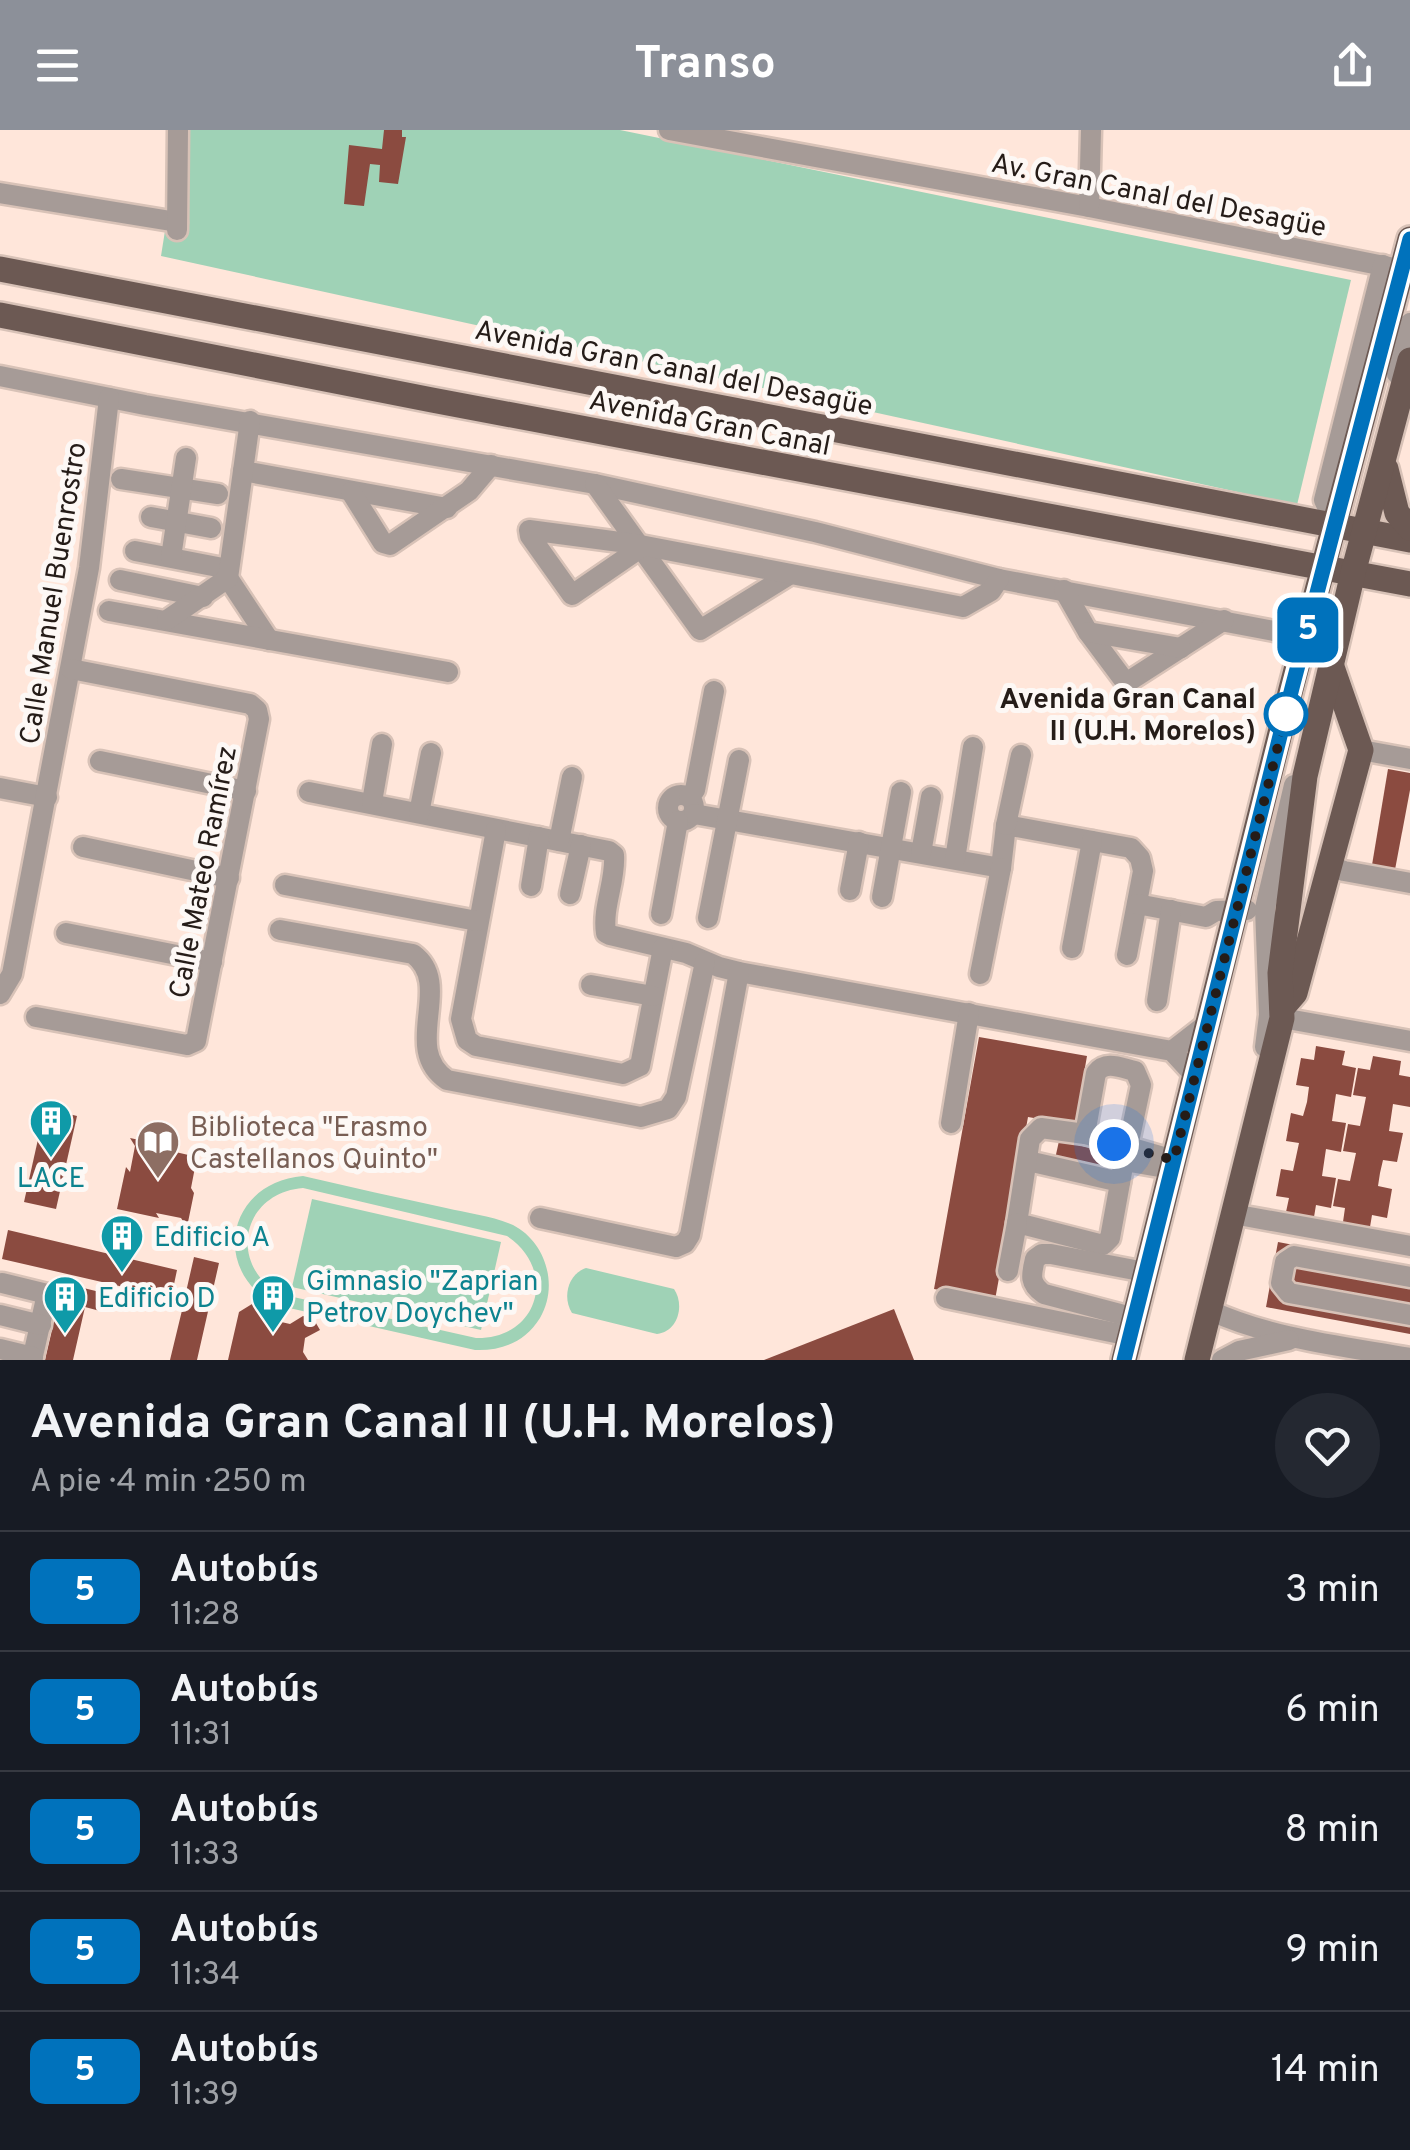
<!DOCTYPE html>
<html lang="es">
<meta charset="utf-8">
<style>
:root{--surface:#171b24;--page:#242831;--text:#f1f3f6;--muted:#9ea1a6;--line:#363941;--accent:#8c9099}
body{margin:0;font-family:Overpass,sans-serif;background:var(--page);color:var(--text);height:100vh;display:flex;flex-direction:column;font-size:38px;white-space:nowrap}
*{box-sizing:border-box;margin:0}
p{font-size:32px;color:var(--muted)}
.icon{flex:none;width:55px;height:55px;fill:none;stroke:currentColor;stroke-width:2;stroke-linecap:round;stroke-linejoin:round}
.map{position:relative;height:1230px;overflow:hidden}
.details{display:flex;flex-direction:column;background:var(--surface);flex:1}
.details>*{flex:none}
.badge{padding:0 20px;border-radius:15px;font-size:35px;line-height:65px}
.you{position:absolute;width:50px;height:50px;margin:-25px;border:8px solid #fff;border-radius:50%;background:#1a73e8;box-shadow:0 0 0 15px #1a73e833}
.map>.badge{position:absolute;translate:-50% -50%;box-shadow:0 0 0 5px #fff}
.round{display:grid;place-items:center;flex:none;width:105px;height:105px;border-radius:52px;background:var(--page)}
.overview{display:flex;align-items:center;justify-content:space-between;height:170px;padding:0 30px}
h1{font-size:48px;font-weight:700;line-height:75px}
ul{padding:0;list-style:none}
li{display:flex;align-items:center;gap:30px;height:120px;padding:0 30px;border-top:2px solid var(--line)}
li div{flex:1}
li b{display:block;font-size:38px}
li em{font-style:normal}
li .badge{min-width:110px;font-weight:700;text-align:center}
header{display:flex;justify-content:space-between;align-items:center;height:130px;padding:0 30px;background:var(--accent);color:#fff;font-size:45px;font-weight:700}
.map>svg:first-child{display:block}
.green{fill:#9fd2b6;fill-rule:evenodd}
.building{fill:#8b4b40}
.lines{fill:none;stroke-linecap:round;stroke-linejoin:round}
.minor-casing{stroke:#d8c2b7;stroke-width:25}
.major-casing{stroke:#d8c2b7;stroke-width:30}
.minor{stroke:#a69b97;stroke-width:20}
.major{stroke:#6c5953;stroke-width:25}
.line-casing{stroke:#fff;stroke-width:22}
.line{stroke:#0072bc;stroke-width:15}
.walk{stroke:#251c18;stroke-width:10;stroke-dasharray:0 18}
.stop-dot{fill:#fff;stroke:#0072bc;stroke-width:5}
.labels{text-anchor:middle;stroke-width:10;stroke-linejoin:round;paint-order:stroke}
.street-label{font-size:28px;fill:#251c18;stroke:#fdf8f5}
.stop-label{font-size:28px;font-weight:bold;fill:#251c18;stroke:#fdf8f5;text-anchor:end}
.education-label{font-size:28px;fill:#785e54;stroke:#fdf8f5;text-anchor:start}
.culture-label{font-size:28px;fill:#0d838f;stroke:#fdf8f5;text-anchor:start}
</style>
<header><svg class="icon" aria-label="menu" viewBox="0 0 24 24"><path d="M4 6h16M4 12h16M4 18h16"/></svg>Transo<svg class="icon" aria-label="share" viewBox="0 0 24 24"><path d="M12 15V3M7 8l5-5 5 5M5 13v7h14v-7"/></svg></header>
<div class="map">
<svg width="1410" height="1230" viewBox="0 0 1410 1230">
<rect width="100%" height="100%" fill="#ffe6da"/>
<!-- green -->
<g class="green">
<polygon points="181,0 620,0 1351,150 1297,375 161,126"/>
<path d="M303,1046C351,1057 399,1068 446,1078C467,1083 493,1086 513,1095C546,1112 559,1156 540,1188C525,1212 502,1221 475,1220L276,1175C209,1140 228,1052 303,1046ZM303,1058L507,1106C558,1140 539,1209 476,1208L280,1164C227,1134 242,1063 303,1058Z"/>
<polygon points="312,1069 501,1112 481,1200 292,1157"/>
<path d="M586,1138L674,1159C685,1175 678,1202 657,1204L572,1183C562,1167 568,1144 586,1138Z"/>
</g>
<!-- building -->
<g class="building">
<polygon points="384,0 402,0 402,7 406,7 398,54 379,52 380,35 370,34 364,76 344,74 349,15 382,19"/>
<polygon points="1388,639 1410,643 1410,660 1394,745 1371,741"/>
<polygon points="979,907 1087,926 1075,995 1028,987 995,1170 934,1159"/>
<polygon points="1316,916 1345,921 1342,935 1356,938 1351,967 1336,964 1332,991 1346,993 1341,1022 1326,1019 1322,1046 1336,1048 1331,1078 1316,1075 1314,1087 1286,1082 1289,1068 1276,1066 1281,1039 1293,1041 1299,1013 1286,1011 1291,983 1303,986 1307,972 1309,957 1296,955 1301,928 1314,930"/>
<polygon points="1373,926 1401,931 1399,945 1410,947 1410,977 1393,974 1389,1001 1403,1003 1397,1032 1383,1030 1380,1043 1378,1056 1392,1059 1387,1088 1372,1085 1370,1097 1343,1092 1345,1078 1333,1076 1338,1049 1350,1051 1356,1023 1343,1021 1348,994 1360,996 1363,982 1366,967 1353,965 1358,938 1370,940"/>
<polygon points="45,978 77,986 56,1079 24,1072"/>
<polygon points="130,1008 163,1015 167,1020 197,1027 191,1058 194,1063 187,1097 181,1088 156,1083 159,1088 117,1079 126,1037 130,1042 135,1016"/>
<polygon points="1059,1011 1111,1022 1107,1041 1055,1029"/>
<polygon points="8,1100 177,1140 173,1159 186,1162 194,1127 219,1133 197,1230 170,1230 185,1168 172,1165 168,1180 151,1176 154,1164 2,1129"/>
<polygon points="1278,1112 1410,1137 1410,1204 1266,1177"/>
<polygon points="63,1153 104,1163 100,1181 85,1177 73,1230 45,1230"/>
<polygon points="252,1174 262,1176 268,1189 290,1194 303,1186 313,1188 320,1200 305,1208 303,1222 308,1230 228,1230 239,1182"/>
<polygon points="894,1179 914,1230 764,1230"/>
</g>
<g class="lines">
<!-- minor casing -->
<g class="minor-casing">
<g id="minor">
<polyline points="669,0 1089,77 1409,141 1410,138"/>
<polyline points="0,63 177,92"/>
<polyline points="1089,77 1091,0"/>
<polyline points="177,100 178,0"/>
<polyline points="1397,244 1410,193"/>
<polyline points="0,246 145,275 595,354 815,402 999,449 1306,507"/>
<polyline points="243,341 447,378"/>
<polyline points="121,349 218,364"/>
<polyline points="595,354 700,500 789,445"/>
<polyline points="351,362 383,413 390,415 469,361 491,335"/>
<polyline points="151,387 211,398"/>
<polyline points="1336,396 1324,370 1383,135"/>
<polyline points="639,419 572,465 530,406 529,400 635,414 963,477 991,461 999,449"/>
<polyline points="135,421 228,439"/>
<polyline points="171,427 186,328"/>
<polyline points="228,448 269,510"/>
<polyline points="120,450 203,467"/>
<polyline points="1064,460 1088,502 1126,553 1224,490"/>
<polyline points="109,481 448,542"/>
<polyline points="167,490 228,448 250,291"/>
<polyline points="1088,502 1181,518"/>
<polyline points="1361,620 1410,629"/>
<polyline points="100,631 246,661"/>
<polyline points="0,658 47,667"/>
<path d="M309,662L609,721L614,725C616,751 602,777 606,803L610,805L686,823L719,837L739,842L1172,921L1195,946"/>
<circle cx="681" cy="678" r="13"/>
<polyline points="689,667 695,660 714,561"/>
<polyline points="372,672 382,614"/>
<polyline points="419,683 431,623"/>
<polyline points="694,684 1001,738 1006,695 1131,718 1140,728 1143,741 1127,825"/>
<polyline points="1006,695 1021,625"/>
<polyline points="496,700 461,889 467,910 476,916 623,944 640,936 663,818"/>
<polyline points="559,711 572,647"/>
<polyline points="83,717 229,748"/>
<polyline points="921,723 931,667"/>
<polyline points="955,729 973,617"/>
<polyline points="1330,736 1344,741 1410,753"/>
<polyline points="285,755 477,791"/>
<polyline points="531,756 539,707"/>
<polyline points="850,760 859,712"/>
<polyline points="570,764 581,715"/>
<polyline points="882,767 901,662"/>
<polyline points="1137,774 1206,787 1216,781 1247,780"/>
<polyline points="661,784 678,691"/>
<polyline points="708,788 739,630"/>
<path d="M280,800L413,824C455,855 400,918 447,950L641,987L668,979L676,967L705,832"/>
<polyline points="66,803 212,832"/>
<polyline points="1072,818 1092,711"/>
<polyline points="980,844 1001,738"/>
<polyline points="591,855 653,866"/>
<polyline points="0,864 12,844 89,438 109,268"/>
<polyline points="1157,871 1171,780"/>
<polyline points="36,887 187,915 196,911 259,589 257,580 250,574 71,539"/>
<polyline points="1282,888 1410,911"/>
<polyline points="1265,917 1269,885 1265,778 1294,655"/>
<polyline points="1172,921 1208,893"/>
<polyline points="951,993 969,883"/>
<path d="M1085,1004L1096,943C1106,930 1121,938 1135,941L1141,955L1125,1031"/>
<polyline points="1028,1031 1120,1052"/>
<polyline points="1171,1039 1124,1031 1110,1108 1103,1115 1017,1093 1030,1009 1041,998 1085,1004 1174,1030"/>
<polyline points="1233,1084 1410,1116"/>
<polyline points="540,1088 676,1117 685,1113 690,1105 739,842"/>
<polyline points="1008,1141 1017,1093"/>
<polyline points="1410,1147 1294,1126 1285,1132 1281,1153 1289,1163 1410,1185"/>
<polyline points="2,1153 47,1164 32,1230"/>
<polyline points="946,1168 1130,1206"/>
<path d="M1209,1180C1272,1209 1342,1216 1410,1228"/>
<polyline points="0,1185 41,1195"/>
<path d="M1135,1188L1044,1164C1029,1154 1031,1145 1035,1129L1042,1124H1051L1145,1142"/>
<polyline points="0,1219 33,1227"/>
<polyline points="1222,1230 1239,1221 1289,1210"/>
</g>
</g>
<!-- major casing -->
<g class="major-casing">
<g id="major">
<polyline points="0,139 1410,410"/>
<polyline points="0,185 432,270 1410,454"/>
<polyline points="1386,339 1397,383 1410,398"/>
<polyline points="1282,878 1295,863 1361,620 1332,537"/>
<polyline points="1124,1230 1291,559 1410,109"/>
<polyline points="1197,1230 1282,888 1280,843 1305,646 1353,443 1410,230"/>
</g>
</g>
<!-- minor -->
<use href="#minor" class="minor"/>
<!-- major -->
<use href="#major" class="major"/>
</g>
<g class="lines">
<!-- line casing -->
<g class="line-casing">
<polyline id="line" points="1124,1230 1292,558 1410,109"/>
</g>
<!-- line -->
<use href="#line" class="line"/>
<!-- walk -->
<polyline class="walk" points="1114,1014 1174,1030 1286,584"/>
</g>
<!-- icons -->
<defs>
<g id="building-pin" transform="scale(2.25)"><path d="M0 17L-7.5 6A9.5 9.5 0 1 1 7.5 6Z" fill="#0f9aa8" stroke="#fdf8f5"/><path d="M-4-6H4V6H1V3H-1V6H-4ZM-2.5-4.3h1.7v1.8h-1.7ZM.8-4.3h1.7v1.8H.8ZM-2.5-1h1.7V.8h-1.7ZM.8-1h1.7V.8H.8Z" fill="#fff"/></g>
<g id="library-pin" transform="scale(2.25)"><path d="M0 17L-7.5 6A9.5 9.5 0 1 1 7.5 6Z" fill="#8d6e63" stroke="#fdf8f5"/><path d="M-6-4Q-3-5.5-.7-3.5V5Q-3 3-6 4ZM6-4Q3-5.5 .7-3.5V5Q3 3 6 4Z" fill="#fff"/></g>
</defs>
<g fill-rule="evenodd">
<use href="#building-pin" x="51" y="991"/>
<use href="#library-pin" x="158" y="1012"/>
<use href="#building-pin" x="122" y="1106"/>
<use href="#building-pin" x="273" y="1166"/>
<use href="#building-pin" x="65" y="1167"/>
</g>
<!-- markers -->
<circle class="stop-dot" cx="1286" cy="584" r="20"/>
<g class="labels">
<!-- street labels -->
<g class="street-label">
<text transform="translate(1159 64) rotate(11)" y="10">Av. Gran Canal del Desagüe</text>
<text transform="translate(674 237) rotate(11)" y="10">Avenida Gran Canal del Desagüe</text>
<text transform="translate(710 292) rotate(11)" y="10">Avenida Gran Canal</text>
<text transform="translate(52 463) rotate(-81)" y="10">Calle Manuel Buenrostro</text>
<text transform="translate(202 742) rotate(-79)" y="10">Calle Mateo Ramírez</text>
</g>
<!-- stop labels -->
<g class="stop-label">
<text x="1256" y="578">Avenida Gran Canal<tspan x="1256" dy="32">II (U.H. Morelos)</tspan></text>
</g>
<!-- education labels -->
<g class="education-label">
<text x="190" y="1006">Biblioteca "Erasmo<tspan x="190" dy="32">Castellanos Quinto"</tspan></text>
</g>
<!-- culture labels -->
<g class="culture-label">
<text x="51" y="1057" text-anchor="middle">LACE</text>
<text x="154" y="1116">Edificio A</text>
<text x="306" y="1160">Gimnasio "Zaprian<tspan x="306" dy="32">Petrov Doychev"</tspan></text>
<text x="98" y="1177">Edificio D</text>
</g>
</g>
</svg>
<div class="you" style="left:1114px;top:1014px"></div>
<b class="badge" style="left:1308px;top:500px;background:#0072bc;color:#fff">5</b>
</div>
<section class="details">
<div class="overview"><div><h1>Avenida Gran Canal II (U.H. Morelos)</h1><p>A pie · 4 min · 250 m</p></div><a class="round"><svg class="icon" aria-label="heart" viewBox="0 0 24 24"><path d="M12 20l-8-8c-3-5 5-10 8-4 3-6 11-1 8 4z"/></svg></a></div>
<ul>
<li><span class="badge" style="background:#0072bc;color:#fff">5</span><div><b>Autobús</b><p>11:28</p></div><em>3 min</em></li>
<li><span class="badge" style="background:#0072bc;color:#fff">5</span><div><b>Autobús</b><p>11:31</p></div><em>6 min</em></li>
<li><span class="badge" style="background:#0072bc;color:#fff">5</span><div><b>Autobús</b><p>11:33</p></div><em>8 min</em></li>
<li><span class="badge" style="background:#0072bc;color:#fff">5</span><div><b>Autobús</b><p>11:34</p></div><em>9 min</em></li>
<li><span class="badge" style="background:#0072bc;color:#fff">5</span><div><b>Autobús</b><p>11:39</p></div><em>14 min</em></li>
</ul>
</section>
